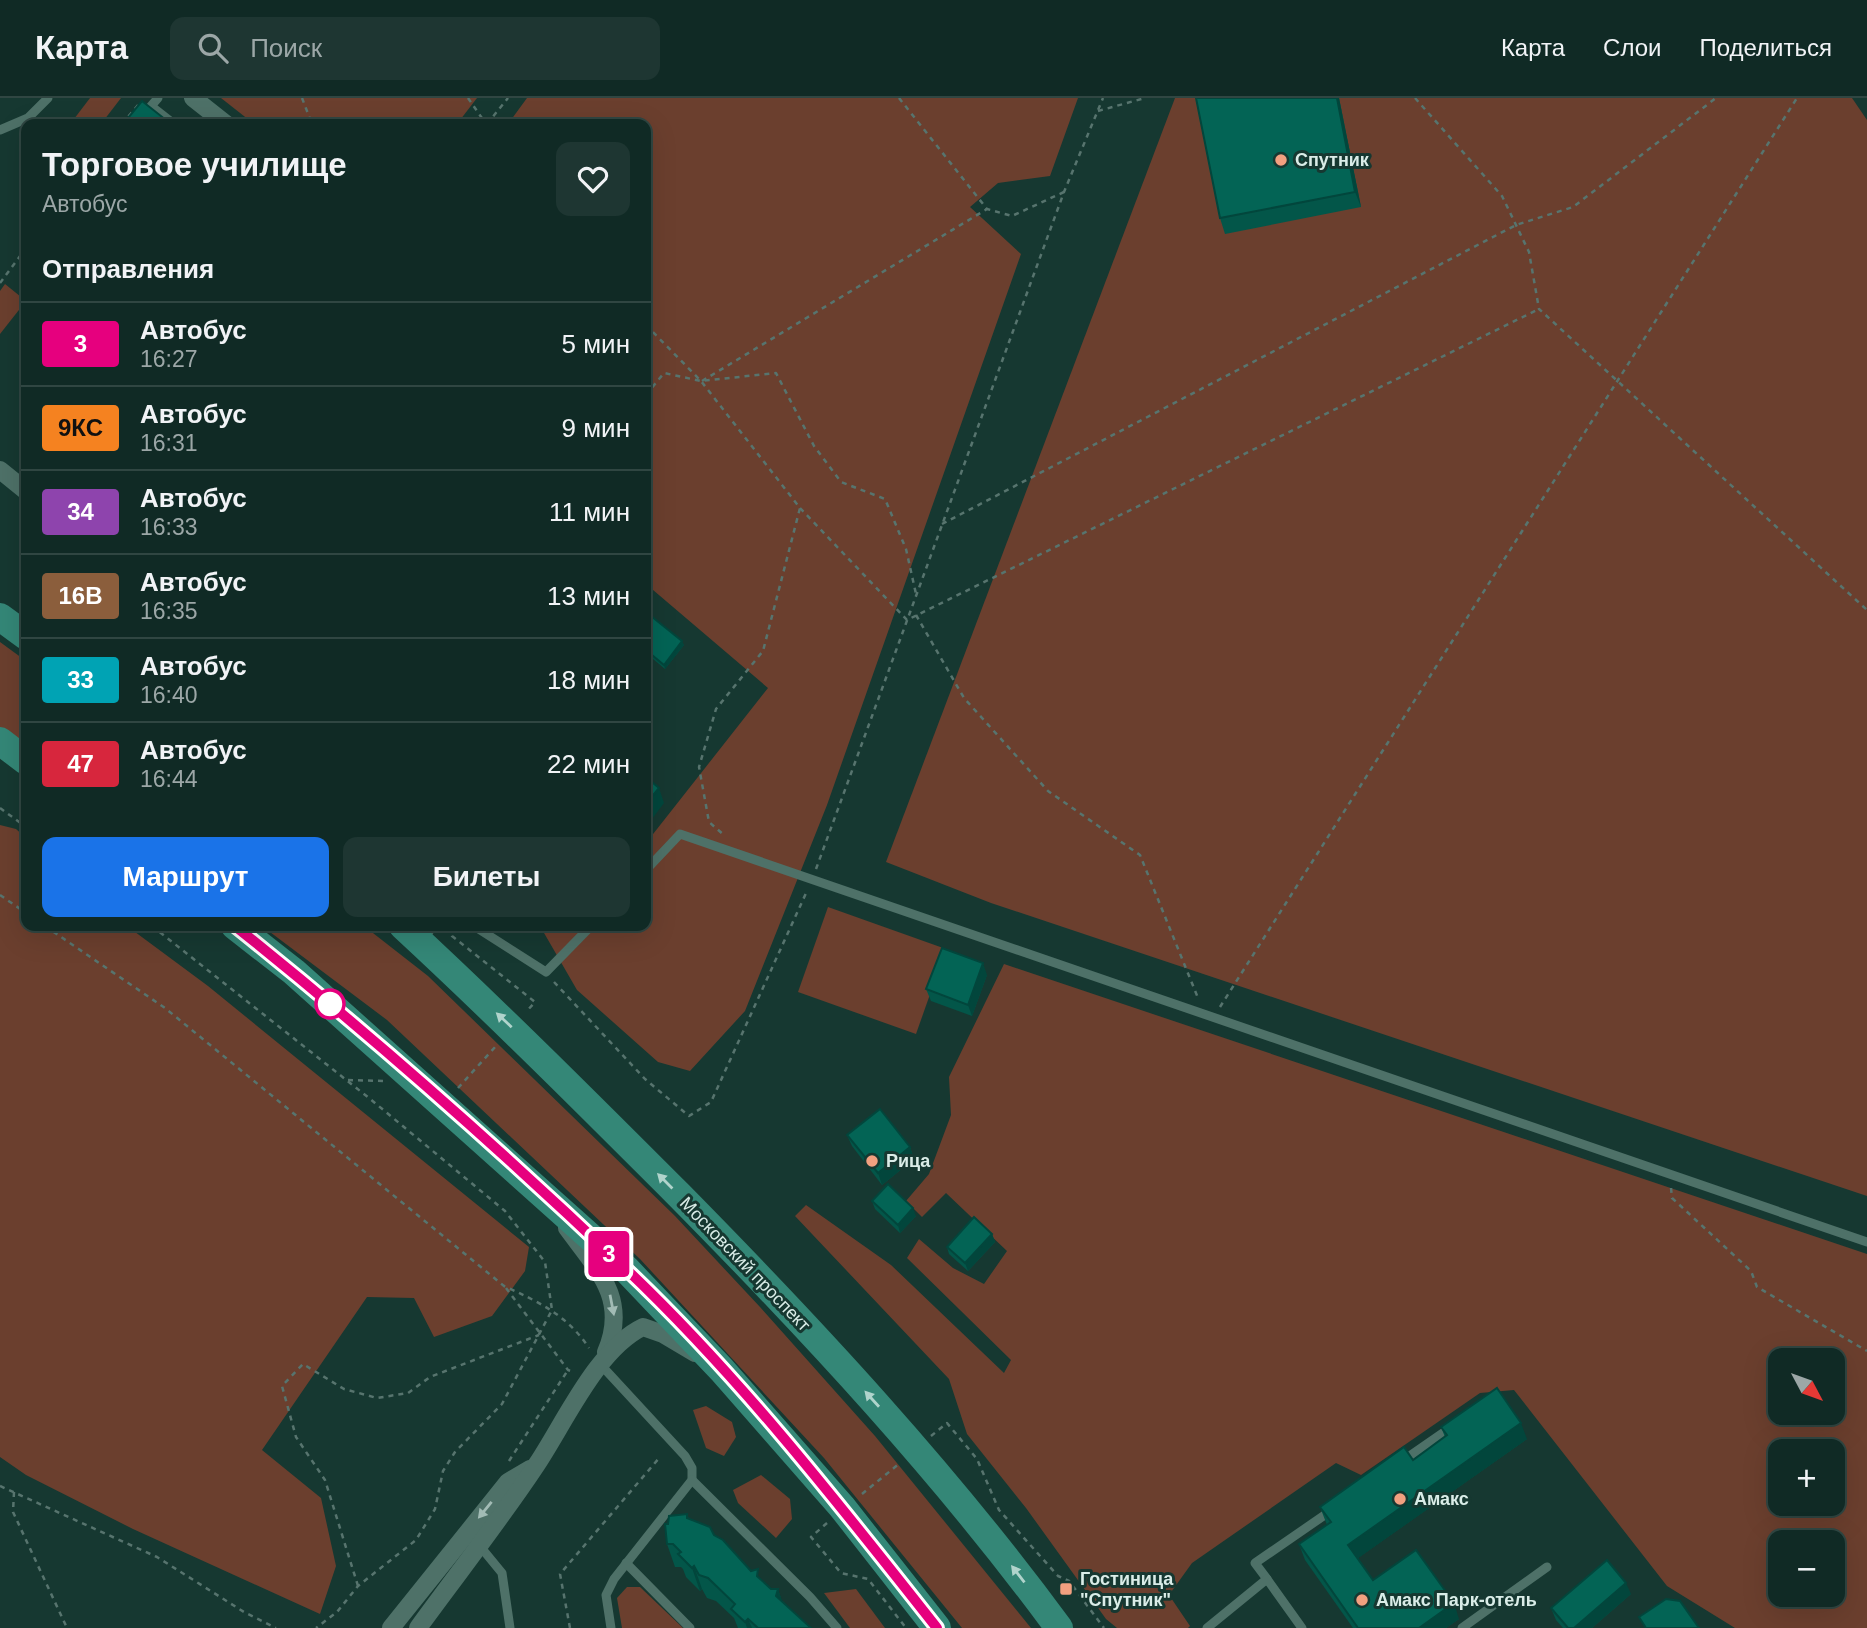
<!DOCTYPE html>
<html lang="ru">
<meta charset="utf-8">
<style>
:root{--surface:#102a25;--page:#1e3632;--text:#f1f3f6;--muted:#9ca7a7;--line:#304642;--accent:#1a73e8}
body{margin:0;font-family:Helvetica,sans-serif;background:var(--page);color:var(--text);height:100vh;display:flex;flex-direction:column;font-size:26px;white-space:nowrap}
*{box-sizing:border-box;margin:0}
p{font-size:23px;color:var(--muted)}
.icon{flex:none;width:38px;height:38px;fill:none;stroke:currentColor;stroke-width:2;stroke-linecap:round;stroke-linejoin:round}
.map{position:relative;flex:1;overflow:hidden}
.side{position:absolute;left:21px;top:21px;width:630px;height:812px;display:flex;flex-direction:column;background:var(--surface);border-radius:14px;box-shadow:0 7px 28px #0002,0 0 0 2px var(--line)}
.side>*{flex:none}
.badge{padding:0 14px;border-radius:5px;font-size:24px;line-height:46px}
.needle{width:46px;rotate:131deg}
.controls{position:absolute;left:1768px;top:1250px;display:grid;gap:14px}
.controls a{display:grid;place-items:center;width:77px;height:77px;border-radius:14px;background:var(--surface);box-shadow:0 7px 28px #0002,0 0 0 2px var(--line);font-size:35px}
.map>.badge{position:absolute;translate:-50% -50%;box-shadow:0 0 0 4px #fff}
h2{padding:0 21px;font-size:26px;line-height:63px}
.round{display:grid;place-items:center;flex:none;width:74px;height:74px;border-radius:14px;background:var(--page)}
.headline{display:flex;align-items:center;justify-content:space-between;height:119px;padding:0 21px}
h1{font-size:33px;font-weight:800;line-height:52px}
.cta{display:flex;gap:14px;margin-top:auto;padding:14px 21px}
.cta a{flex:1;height:80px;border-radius:14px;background:var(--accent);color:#fff;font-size:28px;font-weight:800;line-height:80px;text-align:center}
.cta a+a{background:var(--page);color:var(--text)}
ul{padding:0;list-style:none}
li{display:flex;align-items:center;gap:21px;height:84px;padding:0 21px;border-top:2px solid var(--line)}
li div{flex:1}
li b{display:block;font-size:26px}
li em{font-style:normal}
li .badge{min-width:77px;font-weight:700;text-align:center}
header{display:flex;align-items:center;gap:42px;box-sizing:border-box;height:98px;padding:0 35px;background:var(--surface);border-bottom:2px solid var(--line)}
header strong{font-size:33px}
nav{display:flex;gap:38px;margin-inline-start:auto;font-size:24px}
.search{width:490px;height:63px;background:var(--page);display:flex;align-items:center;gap:18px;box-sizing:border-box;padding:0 24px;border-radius:14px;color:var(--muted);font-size:26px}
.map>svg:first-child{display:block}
.green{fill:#6b3f2e;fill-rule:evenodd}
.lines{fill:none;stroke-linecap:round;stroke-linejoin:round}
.path{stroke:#57746e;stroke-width:2.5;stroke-dasharray:5 5;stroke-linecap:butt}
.service{stroke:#4e7168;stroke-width:9}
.minor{stroke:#4e7168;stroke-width:18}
.primary{stroke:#348777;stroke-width:28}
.wall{fill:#035649}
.shaded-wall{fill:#02463c}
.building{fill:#036455;stroke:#02463c;stroke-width:2}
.oneway{fill:#b0d4cc}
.oneway2{fill:#a2bbb5}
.line-casing{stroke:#fff;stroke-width:16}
.line{stroke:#e6007e;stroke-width:10}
.poi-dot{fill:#f2a080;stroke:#163831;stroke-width:2.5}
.stop-dot{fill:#fff;stroke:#e6007e;stroke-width:3.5}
.labels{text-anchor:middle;stroke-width:6;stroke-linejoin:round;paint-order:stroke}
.poi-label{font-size:18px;font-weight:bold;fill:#daede8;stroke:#163831;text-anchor:start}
.street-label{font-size:18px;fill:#daede8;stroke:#163831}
</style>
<header>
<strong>Карта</strong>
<div class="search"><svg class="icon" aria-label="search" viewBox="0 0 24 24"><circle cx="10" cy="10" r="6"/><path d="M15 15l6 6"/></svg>Поиск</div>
<nav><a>Карта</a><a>Слои</a><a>Поделиться</a></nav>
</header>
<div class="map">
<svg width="1867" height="1530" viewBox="0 0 1867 1530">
<rect width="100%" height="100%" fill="#163831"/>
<!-- green -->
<g class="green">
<polygon points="90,0 121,0 101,26 80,26 74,21"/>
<polygon points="221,0 477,0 457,26 254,26"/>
<polygon points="527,0 1078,0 1050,78 998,85 970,109 1021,156 827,707 745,913 690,973 658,964 577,892 540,828 646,828 646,745 768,590 646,486 646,26 508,26"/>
<polygon points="1175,0 1852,0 1867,22 1867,1098 991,805 886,764"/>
<polygon points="5,186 26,203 0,236 0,193"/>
<polygon points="0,544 26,563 26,651 0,632"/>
<polygon points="0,727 16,731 26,740 26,828 127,828 208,888 529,1149 525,1173 492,1218 434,1239 414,1200 367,1199 262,1352 321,1400 336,1468 320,1516 133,1431 26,1377 0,1359"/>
<polygon points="828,809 946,851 916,936 798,894"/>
<polygon points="262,828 364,828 428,878 675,1118 760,1209 875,1338 1031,1530 962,1530 824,1360 640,1161 387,922"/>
<path d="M1004,866L1867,1156V1530H1735L1667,1488L1514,1292L1480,1295L1361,1377L1336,1365L1192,1465L1169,1497L1190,1528L1188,1530H1117L1106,1521L1026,1410L967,1336L949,1281L795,1118L806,1107L891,1167L1004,1275L1011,1262L907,1160L919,1141L953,1170L984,1186L1007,1153L946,1095L922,1119L906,1103L929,1076L951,1017L949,979ZM1780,1262H1832V1314H1780ZM1780,1353H1832V1405H1780ZM1780,1444H1832V1496H1780Z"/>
<polygon points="706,1308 732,1324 736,1339 724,1358 706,1350 693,1312"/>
<polygon points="761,1377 790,1401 792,1421 776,1440 738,1405 733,1392"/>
<polygon points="627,1489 640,1489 683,1530 622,1530 617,1500"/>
<polygon points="856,1491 885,1530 850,1530 824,1495"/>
</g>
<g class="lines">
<!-- path -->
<g class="path">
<polyline points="302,0 312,26"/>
<polyline points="468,0 486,26"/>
<polyline points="899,0 987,111 1012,118 1064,94"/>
<polyline points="1415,0 1502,98 1529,154 1539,211 1867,512"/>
<polyline points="1098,13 1145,0"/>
<polyline points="122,26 138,7"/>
<polyline points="487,26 508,0"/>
<polyline points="0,185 26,150"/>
<polyline points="646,227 701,283 800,410 763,553 716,611 699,669 709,724 724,737"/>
<polyline points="702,283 987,111"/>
<polyline points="646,297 664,275 701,283 776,275 814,348 841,384 885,401 906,451 916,496"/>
<polyline points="800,410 907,522 1539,211"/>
<polyline points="942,426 1516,127 1573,109 1716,0"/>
<polyline points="916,517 964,600 1048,693 1140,757 1198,900"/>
<polyline points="0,710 26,729"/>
<polyline points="816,771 1064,94 1103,0"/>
<polyline points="0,797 26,815"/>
<path d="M45,828L165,910L504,1188C539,1204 567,1217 589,1250"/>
<polyline points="152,828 369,1000 505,1113 545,1164 552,1212 502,1306 455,1354 443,1373 435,1411 416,1442 358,1488 337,1514 316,1530"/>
<polyline points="450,828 452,838 535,904 526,914"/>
<polyline points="554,884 645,981 689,1018 711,1004 807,793"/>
<polyline points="1220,909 1797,0"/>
<polyline points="348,982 384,983"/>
<polyline points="458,990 496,948"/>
<polyline points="1671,1090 1672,1100 1751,1173 1757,1189 1867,1253"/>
<polyline points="506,1190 568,1272 574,1274"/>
<polyline points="931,1338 947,1325 977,1361 999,1412 1058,1478 1069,1483 1104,1530"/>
<polyline points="509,1363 568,1272"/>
<polyline points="0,1388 157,1459 244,1514 276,1530"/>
<polyline points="14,1394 13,1414 67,1530"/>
<polyline points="862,1396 900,1365"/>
<polyline points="827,1425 811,1439 841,1475 868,1481 906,1530"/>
<polyline points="358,1488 325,1382 296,1339 282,1288 303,1266 344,1291 377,1300 408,1295 430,1279 539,1237"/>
<polyline points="570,1530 560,1476 660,1359"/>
</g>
<!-- service -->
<g class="service">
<polyline points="158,0 151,8 174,26"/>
<polyline points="0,32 28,20 48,0"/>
<polyline points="646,772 680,736 1867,1144"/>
<polyline points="474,828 546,874 591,828"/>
<polyline points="422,843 433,828"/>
<polyline points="601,1267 685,1358 692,1370 692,1382 614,1481 606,1497 611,1530"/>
<polyline points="1401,1364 1453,1328"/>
<polyline points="692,1382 810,1499 837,1530"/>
<polyline points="479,1447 502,1475 510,1530"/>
<polyline points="626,1465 690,1530"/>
<polyline points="1267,1481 1255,1465 1332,1412"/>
<polyline points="1207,1530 1267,1481 1302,1530"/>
<polyline points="1462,1530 1547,1469"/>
</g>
<!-- minor -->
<g class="minor">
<polyline points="193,0 226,26"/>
<polyline points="0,372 26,393"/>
<path d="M567,1130C597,1171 629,1201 606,1254"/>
<polyline points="391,1530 508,1384 530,1371"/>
<path d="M418,1530C458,1475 500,1422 537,1366C565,1324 597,1251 643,1229L663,1236L695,1255"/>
</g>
<!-- primary -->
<g class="primary">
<polyline points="0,519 26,538"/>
<polyline points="0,643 26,663"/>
<polyline points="235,828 294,874 626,1171 722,1272 842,1409 937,1530"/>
<path d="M403,828C497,915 588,1006 679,1097C814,1234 945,1375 1059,1530"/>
</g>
</g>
<!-- wall -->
<g class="wall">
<polygon points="1196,0 1339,0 1361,109 1225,136 1220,120"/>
<polygon points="646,514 684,547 665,571 646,555"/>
<polygon points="987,877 972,918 931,903 926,891"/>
<polygon points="847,1037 910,1049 914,1061 882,1087 852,1048"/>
<polygon points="872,1103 916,1118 900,1135 875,1111"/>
<polygon points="992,1136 995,1144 968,1173 949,1156 947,1149"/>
<polygon points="1441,1329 1527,1341 1358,1460 1373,1482 1459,1521 1446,1530 1353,1530 1305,1462 1299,1446 1327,1427 1320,1409 1413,1362 1445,1339"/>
<polygon points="687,1416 689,1421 714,1437 771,1491 778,1491 782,1504 811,1530 738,1530 734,1520 716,1503 707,1500 702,1491 700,1493 686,1479 683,1471 681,1469 675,1469 667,1446 668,1426"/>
<polygon points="1631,1496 1592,1530 1563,1530 1556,1522 1551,1510"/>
</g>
<!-- shaded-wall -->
<g class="shaded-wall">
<polygon points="1337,0 1339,0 1361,109 1355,94"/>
<polygon points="682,543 684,547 665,571 664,567"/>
<polygon points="659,690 664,705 646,729 646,706"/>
<polygon points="983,865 987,877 972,918 968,907"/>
<polygon points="910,1049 914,1061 882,1087 878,1075"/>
<polygon points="913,1110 916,1118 900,1135 898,1127"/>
<polygon points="992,1136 995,1144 968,1173 965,1165"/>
<polygon points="1521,1325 1527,1341 1354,1463 1348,1447"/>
<polygon points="694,1468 702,1491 700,1493 692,1470"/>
<polygon points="1626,1485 1631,1496 1592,1530 1574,1530"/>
<polygon points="778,1491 786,1514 776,1498"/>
<polygon points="1454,1505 1459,1521 1446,1530 1419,1530"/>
<polygon points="748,1521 752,1530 747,1530 745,1524"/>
</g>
<!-- building -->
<g class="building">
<polygon points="1196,0 1337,0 1355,94 1220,120"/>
<polygon points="142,3 171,26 123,26"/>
<polygon points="646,514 682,543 664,567 646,552"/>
<polygon points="646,679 659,690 646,706"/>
<polygon points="942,850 983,865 968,907 926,891"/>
<polygon points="880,1011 910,1049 878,1075 847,1037"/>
<polygon points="888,1086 913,1110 898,1127 872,1103"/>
<polygon points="974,1119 992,1136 965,1165 947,1149"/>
<polygon points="1497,1290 1521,1325 1348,1447 1373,1482 1416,1452 1454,1505 1419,1530 1358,1530 1299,1446 1331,1424 1320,1409 1404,1349 1413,1362 1447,1337 1441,1329"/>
<polygon points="687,1416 687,1420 710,1429 714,1437 723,1442 751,1473 758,1471 757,1478 771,1491 778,1491 776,1498 811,1530 758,1530 748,1521 745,1524 731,1511 735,1506 708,1480 699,1477 694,1468 692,1470 678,1456 681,1454 673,1446 667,1446 665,1426 668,1426 669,1418"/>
<polygon points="1607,1462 1626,1485 1574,1530 1568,1530 1551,1510"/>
<polygon points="1666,1501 1680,1503 1699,1530 1646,1530 1639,1519"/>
</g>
<!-- one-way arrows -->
<defs><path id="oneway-solid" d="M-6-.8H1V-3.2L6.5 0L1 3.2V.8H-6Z" transform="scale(1.75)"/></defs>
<g class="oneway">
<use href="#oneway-solid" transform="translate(504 922) rotate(-137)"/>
<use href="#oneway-solid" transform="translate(665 1083) rotate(-135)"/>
<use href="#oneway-solid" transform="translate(872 1301) rotate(-132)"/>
<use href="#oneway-solid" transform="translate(1018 1476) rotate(-128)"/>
</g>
<g class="oneway2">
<use href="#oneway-solid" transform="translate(612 1207) rotate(79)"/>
<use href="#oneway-solid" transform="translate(485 1412) rotate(129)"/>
</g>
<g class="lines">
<!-- line casing -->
<g class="line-casing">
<path id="line" d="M235,828C370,936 500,1051 625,1170C740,1279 839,1406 937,1530"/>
</g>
<!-- line -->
<use href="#line" class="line"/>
</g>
<!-- markers -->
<g class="poi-dot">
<circle cx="1281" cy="62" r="7"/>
<circle cx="872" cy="1063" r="7"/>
<circle cx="1400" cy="1401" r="7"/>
<rect x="1059" y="1484" width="14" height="14" rx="3.5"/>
<circle cx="1362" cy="1502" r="7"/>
</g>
<circle class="stop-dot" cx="330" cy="906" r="14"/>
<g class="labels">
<!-- poi labels -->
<g class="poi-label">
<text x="1295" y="68">Спутник</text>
<text x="886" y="1069">Рица</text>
<text x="1414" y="1407">Амакс</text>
<text x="1080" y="1487">Гостиница<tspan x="1080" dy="21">"Спутник"</tspan></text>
<text x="1376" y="1508">Амакс Парк-отель</text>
</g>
<!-- street labels -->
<g class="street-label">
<text transform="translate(745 1166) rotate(46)" y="6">Московский проспект</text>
</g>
</g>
</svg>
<div class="controls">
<a><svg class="needle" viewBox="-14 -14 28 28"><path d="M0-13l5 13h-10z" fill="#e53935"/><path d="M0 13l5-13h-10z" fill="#9ca7a7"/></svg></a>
<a>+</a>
<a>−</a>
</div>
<b class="badge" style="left:609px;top:1156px;background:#e6007e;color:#fff">3</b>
<section class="side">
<div class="headline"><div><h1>Торговое училище</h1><p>Автобус</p></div><a class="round"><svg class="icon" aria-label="heart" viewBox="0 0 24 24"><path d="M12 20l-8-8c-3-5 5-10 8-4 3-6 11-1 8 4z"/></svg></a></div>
<h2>Отправления</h2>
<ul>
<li><span class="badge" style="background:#e6007e;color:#fff">3</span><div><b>Автобус</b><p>16:27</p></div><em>5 мин</em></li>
<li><span class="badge" style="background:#f58220;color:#111">9КС</span><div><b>Автобус</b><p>16:31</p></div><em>9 мин</em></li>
<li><span class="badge" style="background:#8e44ad;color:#fff">34</span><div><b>Автобус</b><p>16:33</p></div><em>11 мин</em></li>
<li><span class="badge" style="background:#8b5e3c;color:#fff">16В</span><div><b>Автобус</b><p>16:35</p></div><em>13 мин</em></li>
<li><span class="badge" style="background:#00a3b4;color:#fff">33</span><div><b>Автобус</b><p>16:40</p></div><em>18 мин</em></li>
<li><span class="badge" style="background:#d7263d;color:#fff">47</span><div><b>Автобус</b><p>16:44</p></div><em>22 мин</em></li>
</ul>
<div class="cta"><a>Маршрут</a><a>Билеты</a></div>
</section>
</div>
